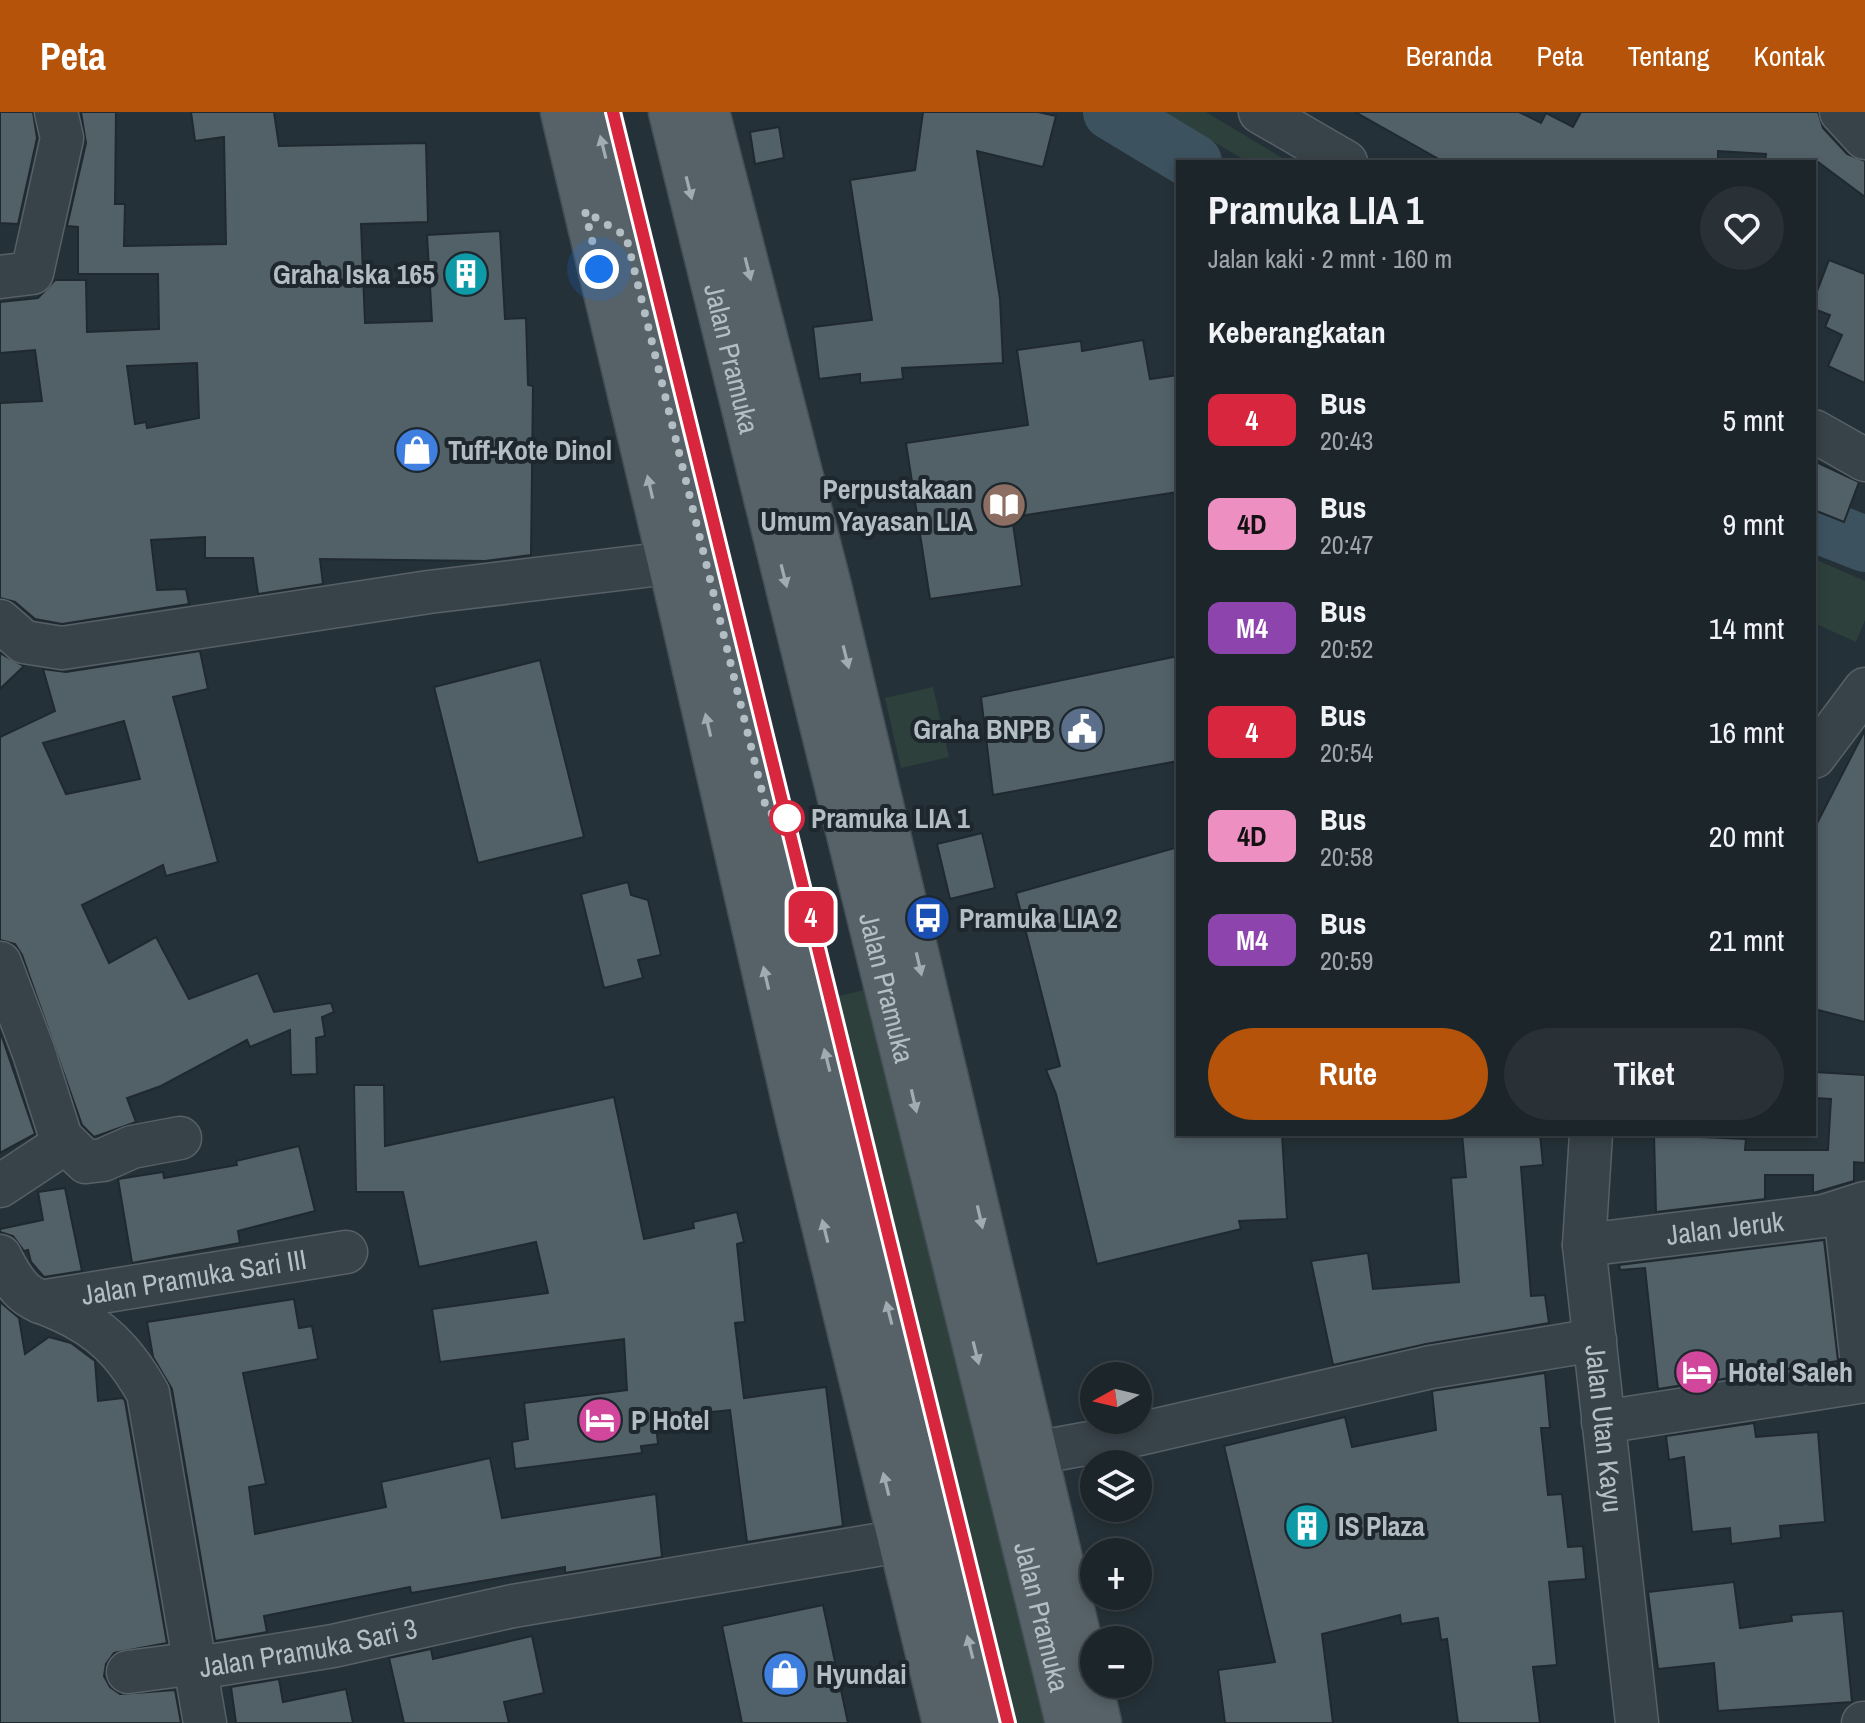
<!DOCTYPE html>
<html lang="id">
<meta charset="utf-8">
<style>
:root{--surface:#1c252a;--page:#293136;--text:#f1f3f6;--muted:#a0a5a8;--line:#3a4247;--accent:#b45309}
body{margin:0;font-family:"Archivo Narrow",sans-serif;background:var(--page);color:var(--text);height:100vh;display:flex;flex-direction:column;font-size:30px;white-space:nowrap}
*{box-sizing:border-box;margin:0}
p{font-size:26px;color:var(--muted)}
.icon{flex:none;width:44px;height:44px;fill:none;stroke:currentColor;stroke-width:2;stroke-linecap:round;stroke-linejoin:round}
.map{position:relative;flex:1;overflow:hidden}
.side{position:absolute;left:1176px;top:48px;width:640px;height:976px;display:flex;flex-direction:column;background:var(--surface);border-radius:0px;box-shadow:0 4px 12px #0003,0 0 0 2px var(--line)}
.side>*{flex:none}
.badge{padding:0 16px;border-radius:12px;font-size:28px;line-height:52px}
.needle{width:52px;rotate:262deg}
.controls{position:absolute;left:1080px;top:1250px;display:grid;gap:16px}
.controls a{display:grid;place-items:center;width:72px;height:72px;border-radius:50%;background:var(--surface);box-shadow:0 4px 12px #0003,0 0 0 2px var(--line);font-size:40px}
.you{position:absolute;width:40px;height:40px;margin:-20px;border:6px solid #fff;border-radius:50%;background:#1a73e8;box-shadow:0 0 0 12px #1a73e833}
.map>.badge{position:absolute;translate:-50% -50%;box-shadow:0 0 0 4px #fff}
h2{padding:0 32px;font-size:30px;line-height:72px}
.round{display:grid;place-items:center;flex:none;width:84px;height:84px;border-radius:42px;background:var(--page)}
.overview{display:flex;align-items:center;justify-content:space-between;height:136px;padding:0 32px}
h1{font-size:38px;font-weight:800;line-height:60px}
.cta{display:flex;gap:16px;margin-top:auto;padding:16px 32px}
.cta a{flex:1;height:92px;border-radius:48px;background:var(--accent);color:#fff;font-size:32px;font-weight:800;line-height:92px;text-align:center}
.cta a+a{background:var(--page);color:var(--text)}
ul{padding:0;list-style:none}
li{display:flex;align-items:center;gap:24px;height:104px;padding:0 32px}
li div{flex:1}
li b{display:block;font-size:30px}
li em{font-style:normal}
li .badge{min-width:88px;font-weight:700;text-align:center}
header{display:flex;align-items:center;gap:48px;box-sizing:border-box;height:112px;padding:0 40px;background:var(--accent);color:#fff}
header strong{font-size:38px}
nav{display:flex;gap:44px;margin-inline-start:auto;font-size:28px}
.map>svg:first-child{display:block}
.green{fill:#2d403b}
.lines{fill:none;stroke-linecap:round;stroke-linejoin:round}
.river{stroke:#3c525f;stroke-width:56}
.building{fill:#526068;stroke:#1f292f;stroke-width:2;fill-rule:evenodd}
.minor-casing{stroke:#566066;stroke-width:45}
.major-casing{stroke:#444e54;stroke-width:47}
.minor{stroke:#384249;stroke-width:42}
.major{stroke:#566268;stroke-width:44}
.oneway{fill:#a0abb2}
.line-casing{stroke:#fff;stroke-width:18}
.line{stroke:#d7263d;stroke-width:12}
.walk{stroke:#b3bdc4;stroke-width:8;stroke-dasharray:0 14.4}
.stop-dot{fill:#fff;stroke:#d7263d;stroke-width:4}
.labels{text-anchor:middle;stroke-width:8;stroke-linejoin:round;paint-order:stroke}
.poi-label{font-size:28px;font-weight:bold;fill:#b3bdc4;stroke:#1d272d;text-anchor:start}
.street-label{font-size:28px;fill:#b3bdc4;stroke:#1d272d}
.stop-label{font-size:28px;font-weight:bold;fill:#b3bdc4;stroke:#1d272d;text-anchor:start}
</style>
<header>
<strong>Peta</strong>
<nav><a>Beranda</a><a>Peta</a><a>Tentang</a><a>Kontak</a></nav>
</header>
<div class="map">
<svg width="1865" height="1611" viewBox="0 0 1865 1611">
<rect width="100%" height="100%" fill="#253138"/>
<!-- green -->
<g class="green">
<polygon points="1163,0 1206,0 1289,50 1248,50"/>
<polygon points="1814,447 1865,469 1865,508 1856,530 1814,511"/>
<polygon points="933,575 949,645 901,656 885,586"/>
<polygon points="864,878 1045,1611 1008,1611 831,886"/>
</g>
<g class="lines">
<!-- river -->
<g class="river">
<polyline points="1111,0 1194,50"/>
<polyline points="1814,412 1865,432"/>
</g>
</g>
<!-- building -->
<g class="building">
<polygon points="0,0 33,0 37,26 18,112 0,111"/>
<path d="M81,0H116L115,92H125L124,134L226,132L224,25L195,29L191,0H274L279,34L426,31L428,110L361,112L365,211L432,209L427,123L500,119L505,207L526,206L528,273L533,274L531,443L485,449L320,447L323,472L258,482L253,446H205V425L151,428L157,478L186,477L189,492L62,512L35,507L15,490L0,486V291L42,289L35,238L0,241V190L38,186L55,168H86L87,220L159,217L158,162H78V115L67,114L86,31ZM197,251L199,306L147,316L146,310L135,312L127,254Z"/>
<polygon points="923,0 1038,0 1056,4 1043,55 977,39 1000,187 1003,251 902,256 903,267 860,271 860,262 819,267 813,215 872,208 850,68 915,58"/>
<polygon points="1355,0 1519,0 1541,11 1546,1 1573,15 1581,0 1818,0 1823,16 1847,42 1865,49 1865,85 1818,50 1765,50 1766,42 1718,39 1718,50 1444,50"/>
<polygon points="779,15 784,46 755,52 750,20"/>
<polygon points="1829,148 1865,162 1865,271 1828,254 1842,223 1825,215 1830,203 1814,197 1814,187"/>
<polygon points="1143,228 1150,267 1178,263 1178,380 1012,405 1022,474 930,487 906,331 1028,313 1017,238 1081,229 1082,239"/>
<polygon points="1814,349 1859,370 1844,410 1814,398"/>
<path d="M200,539L208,577L173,585L218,750L166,764L163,753L82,793L109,851L156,825L189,887L258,861L274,900L331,891L334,900L322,905L325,924L316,926L317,962L291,963L290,918L250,935L247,928L161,974L127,986L136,1010L94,1025L82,1013L22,843L15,832L0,828V625L55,599L43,557L66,560ZM124,609L140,667L66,682L43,631Z"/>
<polygon points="0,541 24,554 0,577"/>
<polygon points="1178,544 1178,649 993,683 981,585"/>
<polygon points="540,548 584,725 478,751 434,575"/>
<polygon points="1865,618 1865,910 1814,897 1814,717"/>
<polygon points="982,721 995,776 950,787 937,732"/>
<polygon points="1178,735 1178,1022 1282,1022 1287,1107 1239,1109 1241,1117 1097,1152 1056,982 1046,958 1060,954 1016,781"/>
<polygon points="628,770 631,783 648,788 661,843 638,848 643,866 604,876 581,782"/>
<polygon points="0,919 35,1022 0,1041"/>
<polygon points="1814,960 1865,963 1865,1051 1854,1050 1854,1069 1813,1081 1813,1063 1765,1063 1765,1087 1656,1100 1654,1023 1746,1027 1745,1038 1828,1038 1831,987 1814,986"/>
<polygon points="354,973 384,973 385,1034 614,985 644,1127 694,1116 693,1110 737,1100 744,1130 737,1132 745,1210 735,1211 744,1286 826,1275 843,1414 747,1430 730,1298 674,1304 674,1311 656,1313 658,1332 641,1334 642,1341 515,1357 512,1330 528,1327 524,1291 627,1278 624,1227 440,1250 432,1197 548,1181 536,1130 419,1155 403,1080 356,1080"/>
<polygon points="1462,1022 1540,1022 1543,1053 1521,1055 1531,1184 1545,1183 1549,1211 1426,1232 1333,1253 1311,1149 1368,1141 1373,1177 1459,1170 1451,1066 1466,1065"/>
<polygon points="299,1034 315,1099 238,1119 240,1131 132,1151 118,1067 163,1060 164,1066 237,1053 236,1049"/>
<polygon points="65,1076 82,1159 44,1165 31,1150 28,1138 24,1139 13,1124 0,1120 0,1117 43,1108 38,1080"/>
<polygon points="1824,1128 1838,1249 1658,1277 1645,1156 1620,1158 1619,1153"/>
<polygon points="294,1187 299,1216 312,1214 318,1247 243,1261 266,1372 249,1375 255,1422 386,1395 381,1370 490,1346 502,1406 656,1382 662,1445 565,1461 565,1455 411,1481 410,1475 264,1504 267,1520 215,1529 172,1277 153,1245 147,1210"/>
<polygon points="0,1190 19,1206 25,1242 49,1225 71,1231 95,1249 98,1289 123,1286 125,1289 167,1531 114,1541 106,1552 104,1564 110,1575 120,1582 175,1578 181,1611 0,1611"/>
<polygon points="1545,1261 1550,1316 1541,1316 1548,1383 1562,1382 1568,1435 1583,1434 1586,1467 1549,1470 1557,1553 1533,1555 1540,1611 1458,1611 1447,1527 1441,1528 1438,1506 1401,1512 1400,1503 1322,1522 1333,1611 1225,1611 1218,1558 1275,1550 1224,1334 1345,1305 1352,1335 1436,1318 1432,1279"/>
<polygon points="1754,1311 1756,1325 1818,1320 1825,1410 1780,1414 1781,1426 1731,1432 1730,1416 1692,1420 1684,1345 1669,1348 1666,1324"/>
<polygon points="1734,1470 1740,1516 1792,1509 1791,1503 1843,1499 1852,1590 1718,1599 1714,1551 1658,1557 1648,1480"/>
<polygon points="823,1493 848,1611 742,1611 722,1514"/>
<polygon points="532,1524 544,1581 504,1590 509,1611 404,1611 389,1546 431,1537 433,1547"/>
<polygon points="279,1567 283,1590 346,1577 353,1611 236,1611 231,1575"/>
</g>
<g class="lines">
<!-- minor casing -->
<g class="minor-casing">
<g id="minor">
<polyline points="1260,0 1346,50"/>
<polyline points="1841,0 1865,26"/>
<polyline points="0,165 32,161 62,26 56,0"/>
<polyline points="1814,319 1865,348"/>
<polyline points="0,509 24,530 62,536 429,480 669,451"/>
<polyline points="1814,645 1865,577"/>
<polyline points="0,851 34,941 61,1026 56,1037 0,1074"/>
<path id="s1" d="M1591,1022L1584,1133L1637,1611"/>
<polyline points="61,1026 86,1050 103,1048 132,1035 180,1026"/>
<polyline points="1845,1100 1864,1269"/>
<path id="s2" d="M1584,1133L1824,1104L1865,1091"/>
<path d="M0,1144C26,1197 35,1182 80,1208C111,1225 131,1251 148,1281L205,1611"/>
<path id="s3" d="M40,1190L346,1140"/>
<polyline points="1603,1310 1865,1269"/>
<polyline points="1035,1341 1139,1322 1431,1255 1595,1228"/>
<path id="s4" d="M198,1556L333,1534L513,1494L900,1429"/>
<polyline points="128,1560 196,1551"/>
<polyline points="1863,1611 1865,1611"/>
</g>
</g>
<!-- major casing -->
<g class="major-casing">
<g id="major">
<polyline points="563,0 680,492 798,1006 945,1611"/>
<polyline points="594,0 988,1611"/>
<path id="s5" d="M671,0L1068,1611"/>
<polyline points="707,0 829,474 1099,1611"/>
</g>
</g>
<!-- minor -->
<use href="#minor" class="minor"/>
<!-- major -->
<use href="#major" class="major"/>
</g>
<!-- one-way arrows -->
<defs><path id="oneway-solid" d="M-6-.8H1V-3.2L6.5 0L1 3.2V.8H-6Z" transform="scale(2)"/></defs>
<g class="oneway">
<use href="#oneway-solid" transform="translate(603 35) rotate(-104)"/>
<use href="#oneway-solid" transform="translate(689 76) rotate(76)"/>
<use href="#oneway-solid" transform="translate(748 157) rotate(76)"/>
<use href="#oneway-solid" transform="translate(650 375) rotate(-103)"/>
<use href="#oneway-solid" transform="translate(784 464) rotate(76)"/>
<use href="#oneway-solid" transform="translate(846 545) rotate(76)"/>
<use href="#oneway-solid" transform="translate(708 613) rotate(-103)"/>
<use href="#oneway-solid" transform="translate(919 852) rotate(77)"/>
<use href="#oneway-solid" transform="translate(766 866) rotate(-103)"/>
<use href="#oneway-solid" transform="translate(827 948) rotate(-104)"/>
<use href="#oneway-solid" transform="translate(914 989) rotate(77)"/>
<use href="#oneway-solid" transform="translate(980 1105) rotate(77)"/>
<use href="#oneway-solid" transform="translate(825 1119) rotate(-104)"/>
<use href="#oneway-solid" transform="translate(889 1201) rotate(-104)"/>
<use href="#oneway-solid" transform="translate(976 1241) rotate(76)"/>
<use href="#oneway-solid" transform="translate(886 1372) rotate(-104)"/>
<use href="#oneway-solid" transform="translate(970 1535) rotate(-104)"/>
</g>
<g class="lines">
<!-- line casing -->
<g class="line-casing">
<polyline id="line" points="613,0 1008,1611"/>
</g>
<!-- line -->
<use href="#line" class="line"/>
<!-- walk -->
<polyline class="walk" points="599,157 585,99 626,124 767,700 787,706"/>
</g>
<!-- icons -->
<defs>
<g id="building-disc" transform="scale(2.3)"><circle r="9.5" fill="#0f9aa8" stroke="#1d272d"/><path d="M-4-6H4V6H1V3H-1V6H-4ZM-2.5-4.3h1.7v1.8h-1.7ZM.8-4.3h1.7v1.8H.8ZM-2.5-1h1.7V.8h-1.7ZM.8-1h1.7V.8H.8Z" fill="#fff"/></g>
<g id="shop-disc" transform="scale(2.3)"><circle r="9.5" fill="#3f7fe0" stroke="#1d272d"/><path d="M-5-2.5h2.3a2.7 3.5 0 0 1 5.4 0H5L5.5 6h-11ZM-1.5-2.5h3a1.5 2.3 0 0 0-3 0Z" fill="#fff"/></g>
<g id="library-disc" transform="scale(2.3)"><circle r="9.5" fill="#8d6e63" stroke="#1d272d"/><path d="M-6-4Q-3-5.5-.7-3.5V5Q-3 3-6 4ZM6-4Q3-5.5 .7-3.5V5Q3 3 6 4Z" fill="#fff"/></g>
<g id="civic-disc" transform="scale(2.3)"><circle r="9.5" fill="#5c6f8a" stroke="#1d272d"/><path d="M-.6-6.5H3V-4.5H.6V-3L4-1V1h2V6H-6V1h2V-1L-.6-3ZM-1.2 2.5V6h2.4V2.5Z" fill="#fff"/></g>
<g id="bus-disc" transform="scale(2.3)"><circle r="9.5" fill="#1a4fb4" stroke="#1d272d"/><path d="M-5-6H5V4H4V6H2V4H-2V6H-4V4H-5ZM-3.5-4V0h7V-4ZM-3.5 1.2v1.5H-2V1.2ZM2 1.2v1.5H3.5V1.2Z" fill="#fff"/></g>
<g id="hotel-disc" transform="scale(2.3)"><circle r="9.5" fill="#d1479c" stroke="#1d272d"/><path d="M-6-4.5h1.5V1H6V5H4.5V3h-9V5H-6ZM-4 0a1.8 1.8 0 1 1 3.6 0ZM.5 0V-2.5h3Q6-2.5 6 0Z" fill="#fff"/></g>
</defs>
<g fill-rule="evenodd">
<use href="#building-disc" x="466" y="162"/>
<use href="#shop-disc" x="417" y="338"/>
<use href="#library-disc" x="1004" y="393"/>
<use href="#civic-disc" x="1082" y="617"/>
<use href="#bus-disc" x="928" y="806"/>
<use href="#hotel-disc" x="1697" y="1260"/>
<use href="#hotel-disc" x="600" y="1308"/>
<use href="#building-disc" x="1307" y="1414"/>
<use href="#shop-disc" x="785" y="1562"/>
</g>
<!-- markers -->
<circle class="stop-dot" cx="787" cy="706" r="16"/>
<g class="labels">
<!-- poi labels -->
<g class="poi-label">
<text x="435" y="172" text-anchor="end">Graha Iska 165</text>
<text x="448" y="348">Tuff-Kote Dinol</text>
<text x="973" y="387" text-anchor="end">Perpustakaan<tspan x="973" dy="32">Umum Yayasan LIA</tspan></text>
<text x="1051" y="627" text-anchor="end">Graha BNPB</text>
<text x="959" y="816">Pramuka LIA 2</text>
<text x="1728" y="1270">Hotel Saleh</text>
<text x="631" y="1318">P Hotel</text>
<text x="1338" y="1424">IS Plaza</text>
<text x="816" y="1572">Hyundai</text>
</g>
<!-- street labels -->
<g class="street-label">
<text dy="10" stroke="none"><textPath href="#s5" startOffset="254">Jalan Pramuka</textPath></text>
<text dy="10" stroke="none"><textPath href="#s5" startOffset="902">Jalan Pramuka</textPath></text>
<text dy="10" stroke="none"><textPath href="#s2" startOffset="142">Jalan Jeruk</textPath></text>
<text dy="10" stroke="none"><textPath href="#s3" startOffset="156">Jalan Pramuka Sari III</textPath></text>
<text dy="10" stroke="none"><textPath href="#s1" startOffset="296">Jalan Utan Kayu</textPath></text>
<text dy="10" stroke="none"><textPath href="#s5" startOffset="1550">Jalan Pramuka</textPath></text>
<text dy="10" stroke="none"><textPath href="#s4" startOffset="112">Jalan Pramuka Sari 3</textPath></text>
</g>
<!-- stop labels -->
<g class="stop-label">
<text x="811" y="716">Pramuka LIA 1</text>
</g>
</g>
</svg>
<div class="controls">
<a><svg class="needle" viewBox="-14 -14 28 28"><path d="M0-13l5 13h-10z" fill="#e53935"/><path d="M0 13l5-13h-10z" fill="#a0a5a8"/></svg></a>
<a><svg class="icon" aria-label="layers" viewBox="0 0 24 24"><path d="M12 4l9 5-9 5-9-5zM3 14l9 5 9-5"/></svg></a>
<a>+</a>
<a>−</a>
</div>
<div class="you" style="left:599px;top:157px"></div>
<b class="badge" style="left:811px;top:805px;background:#d7263d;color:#fff">4</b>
<section class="side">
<div class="overview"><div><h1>Pramuka LIA 1</h1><p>Jalan kaki · 2 mnt · 160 m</p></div><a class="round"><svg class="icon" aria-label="heart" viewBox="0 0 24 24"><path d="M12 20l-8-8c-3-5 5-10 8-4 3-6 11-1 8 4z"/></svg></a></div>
<h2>Keberangkatan</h2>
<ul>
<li><span class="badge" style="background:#d7263d;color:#fff">4</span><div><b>Bus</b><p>20:43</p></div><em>5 mnt</em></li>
<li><span class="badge" style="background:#ed8fc1;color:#111">4D</span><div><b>Bus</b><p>20:47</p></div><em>9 mnt</em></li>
<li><span class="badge" style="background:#8e44ad;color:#fff">M4</span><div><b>Bus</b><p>20:52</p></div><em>14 mnt</em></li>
<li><span class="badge" style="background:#d7263d;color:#fff">4</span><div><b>Bus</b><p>20:54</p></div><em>16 mnt</em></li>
<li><span class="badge" style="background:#ed8fc1;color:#111">4D</span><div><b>Bus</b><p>20:58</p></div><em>20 mnt</em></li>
<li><span class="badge" style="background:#8e44ad;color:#fff">M4</span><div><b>Bus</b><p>20:59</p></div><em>21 mnt</em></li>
</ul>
<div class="cta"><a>Rute</a><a>Tiket</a></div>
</section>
</div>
